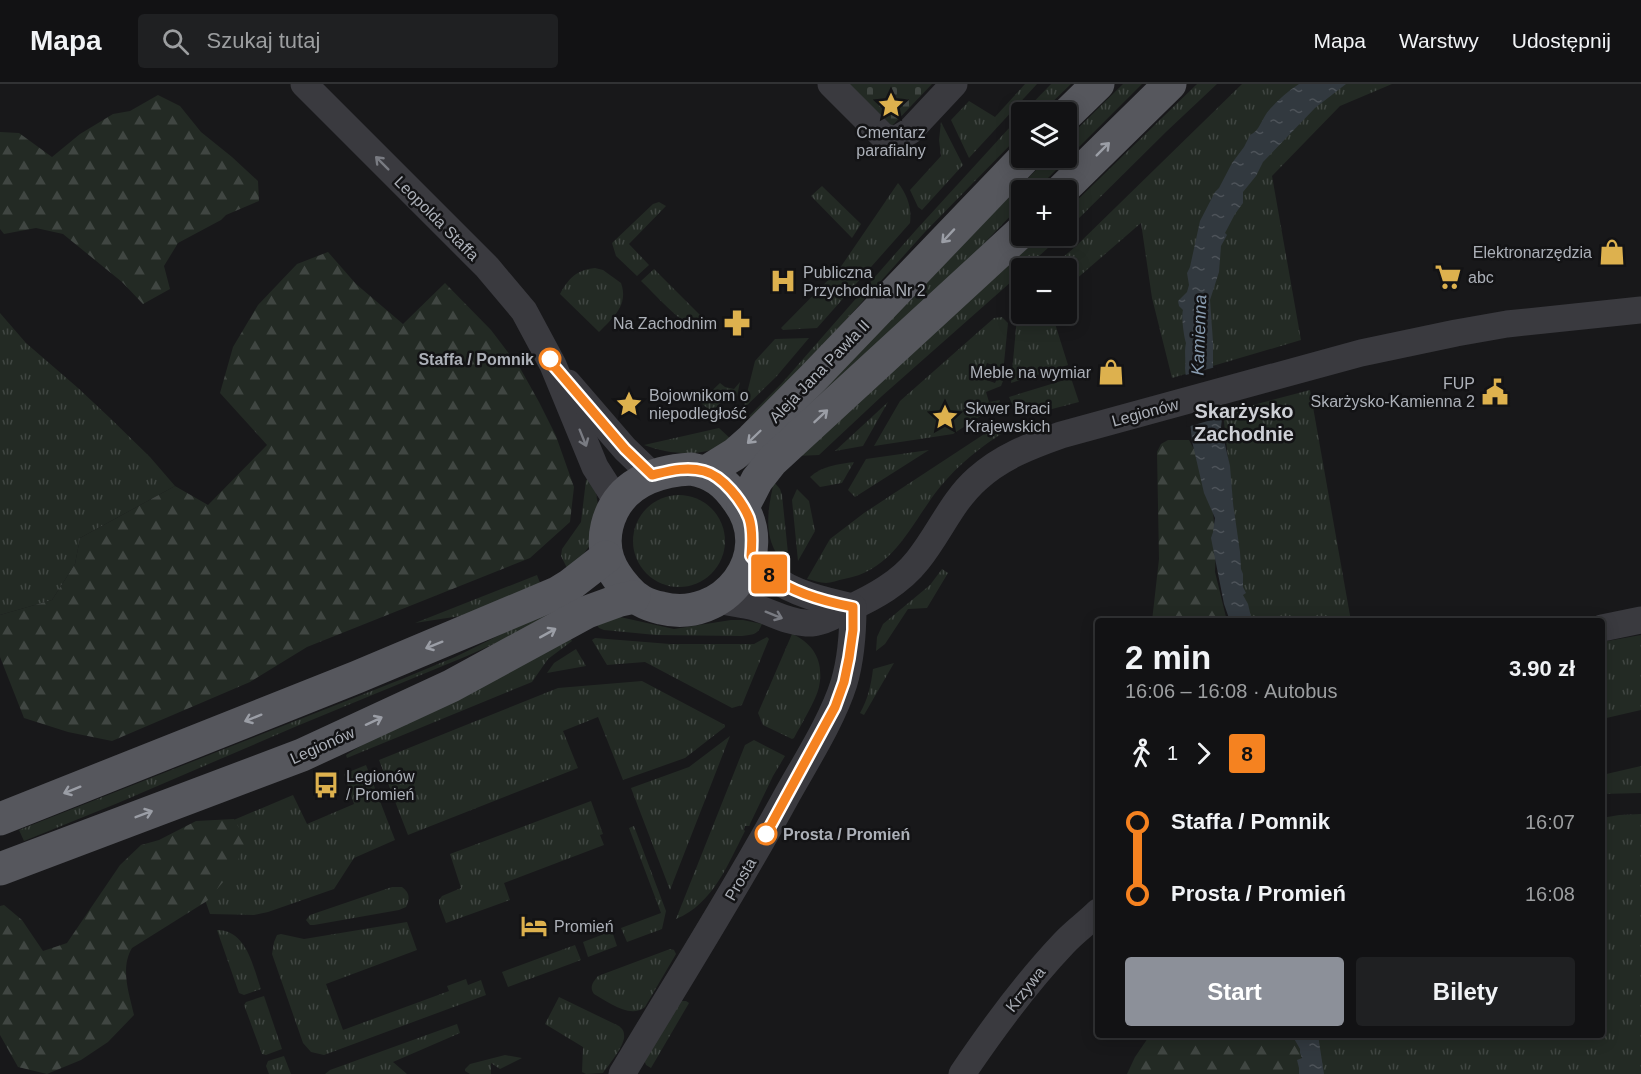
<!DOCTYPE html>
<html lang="pl">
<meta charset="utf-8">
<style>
:root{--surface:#121214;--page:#1f2022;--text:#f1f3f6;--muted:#9c9ea0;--line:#313234;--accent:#8c9099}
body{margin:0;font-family:Arial,sans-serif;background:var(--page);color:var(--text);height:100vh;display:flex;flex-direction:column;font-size:22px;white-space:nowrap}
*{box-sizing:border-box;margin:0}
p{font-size:20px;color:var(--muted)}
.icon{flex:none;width:33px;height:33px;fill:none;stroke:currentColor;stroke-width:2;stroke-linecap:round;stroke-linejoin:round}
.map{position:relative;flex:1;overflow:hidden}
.panel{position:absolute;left:1095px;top:534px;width:510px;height:420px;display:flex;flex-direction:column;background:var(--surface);border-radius:6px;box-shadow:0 3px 15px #0003,0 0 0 2px var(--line)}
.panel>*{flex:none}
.badge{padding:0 12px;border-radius:4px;font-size:21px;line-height:39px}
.controls{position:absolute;left:1011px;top:18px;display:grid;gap:12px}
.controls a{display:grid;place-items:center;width:66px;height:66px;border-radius:6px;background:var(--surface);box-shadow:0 3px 15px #0003,0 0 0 2px var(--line);font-size:30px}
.map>.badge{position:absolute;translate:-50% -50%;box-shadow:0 0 0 3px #fff}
.legs{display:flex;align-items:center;gap:9px;height:66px;padding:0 30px;font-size:20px}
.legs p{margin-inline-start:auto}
.summary{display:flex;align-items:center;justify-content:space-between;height:102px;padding:0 30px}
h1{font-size:33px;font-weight:700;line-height:45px}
.button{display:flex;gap:12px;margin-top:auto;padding:12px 30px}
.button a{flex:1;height:69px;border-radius:6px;background:var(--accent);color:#fff;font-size:24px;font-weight:700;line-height:69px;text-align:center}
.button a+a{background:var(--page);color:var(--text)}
ul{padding:0 30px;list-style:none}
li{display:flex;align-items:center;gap:21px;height:72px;font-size:22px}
li i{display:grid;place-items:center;width:9px;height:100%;margin:0 8px;background:currentColor}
li i::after{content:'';width:15px;height:15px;margin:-8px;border:4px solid;border-radius:50%;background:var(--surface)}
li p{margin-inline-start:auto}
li:first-child i{background:linear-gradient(#0000 50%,currentColor 0)}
li:last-child i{background:linear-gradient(currentColor 50%,#0000 0)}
header{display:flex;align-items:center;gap:36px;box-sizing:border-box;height:84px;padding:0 30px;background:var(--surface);border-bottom:2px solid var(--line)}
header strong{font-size:28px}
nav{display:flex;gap:33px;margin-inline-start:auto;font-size:21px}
.search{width:420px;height:54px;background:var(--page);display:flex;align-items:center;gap:15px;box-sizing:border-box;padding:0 21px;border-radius:6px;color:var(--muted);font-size:22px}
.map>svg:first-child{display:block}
.grass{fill:url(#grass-tufts)}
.forest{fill:url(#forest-firs)}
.cemetery{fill:url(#cemetery-stones)}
.water{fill:url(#water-ripples)}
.pier{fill:#18181a}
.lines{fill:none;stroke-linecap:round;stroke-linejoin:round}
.minor{stroke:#3a3a3f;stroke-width:27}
.major{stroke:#56575d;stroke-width:33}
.oneway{stroke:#9b9ea6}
.oneway2{stroke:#797b82}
.line-1-casing{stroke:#fff;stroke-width:14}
.line-1{stroke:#f58220;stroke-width:9}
.stop-1-dot{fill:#fff;stroke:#f58220;stroke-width:3}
.labels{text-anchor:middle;stroke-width:5;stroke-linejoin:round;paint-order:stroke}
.poi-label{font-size:16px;fill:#acb0b8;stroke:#131315;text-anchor:start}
.street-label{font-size:16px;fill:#acb0b8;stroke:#131315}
.stop-label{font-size:16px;font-weight:bold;fill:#acb0b8;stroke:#131315;text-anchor:end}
.water-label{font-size:18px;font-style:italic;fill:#889baf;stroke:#131315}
.quarter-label{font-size:20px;font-weight:bold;fill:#cdcfd5;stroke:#131315}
</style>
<header>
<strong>Mapa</strong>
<div class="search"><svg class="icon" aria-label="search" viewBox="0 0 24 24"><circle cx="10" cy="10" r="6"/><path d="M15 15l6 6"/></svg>Szukaj tutaj</div>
<nav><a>Mapa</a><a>Warstwy</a><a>Udostępnij</a></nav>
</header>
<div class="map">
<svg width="1641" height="990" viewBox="0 0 1641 990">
<defs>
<pattern id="grass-tufts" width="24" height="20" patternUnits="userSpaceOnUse" patternTransform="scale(1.5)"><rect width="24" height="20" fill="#232a24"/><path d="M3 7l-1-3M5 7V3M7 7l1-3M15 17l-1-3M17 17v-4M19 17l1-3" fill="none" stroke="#404642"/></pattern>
<pattern id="forest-firs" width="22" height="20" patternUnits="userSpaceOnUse" patternTransform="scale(1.5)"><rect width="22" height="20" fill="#232a24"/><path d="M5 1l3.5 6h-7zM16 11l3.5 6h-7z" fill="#404642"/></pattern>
<pattern id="cemetery-stones" width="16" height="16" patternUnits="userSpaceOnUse" patternTransform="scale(1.5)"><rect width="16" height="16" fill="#232a24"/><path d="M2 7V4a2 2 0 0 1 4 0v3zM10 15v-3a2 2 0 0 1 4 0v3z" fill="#404642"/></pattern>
<pattern id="water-ripples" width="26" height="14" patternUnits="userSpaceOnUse" patternTransform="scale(1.5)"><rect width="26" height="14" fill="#32393f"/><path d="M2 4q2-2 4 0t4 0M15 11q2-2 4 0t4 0" fill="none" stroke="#4d5359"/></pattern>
</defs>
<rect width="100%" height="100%" fill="#18181a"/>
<!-- grass -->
<g class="grass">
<polygon points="1025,0 1037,0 969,74 951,36 969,17 995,33"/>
<polygon points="1051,0 1071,0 1042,28 1024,28"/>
<polygon points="1123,0 1142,0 1036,106 1022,106 1021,121 972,172 775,358 886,237 1048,74 1066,74 1067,55"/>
<polygon points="1197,0 1217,0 1167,47 1067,146 1067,126"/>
<polygon points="1242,0 1392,0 1340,22 1272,92 1301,256 1172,294 1152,214 1141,139 1067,203 1066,184 1050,184 1075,163"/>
<polygon points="1021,31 1021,50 925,148 755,337 749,332 782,299 916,146"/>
<polygon points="941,38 963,81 922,126 918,123 910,106 941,72 939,56"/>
<path d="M898,99C907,110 912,124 910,139L817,244L783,246L781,244L840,184Z"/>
<polygon points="822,102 861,140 852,154 811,112"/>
<polygon points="659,118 666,122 629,160 649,181 637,192 616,172 612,159 653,120"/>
<polygon points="1040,152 1061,152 1026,184 1022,184 1021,189 882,312 819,371 796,372"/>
<path d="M595,184L603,186L621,199C629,221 613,234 599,248L560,210C569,194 576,186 595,184Z"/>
<path d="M654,185L708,239C704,241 700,244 695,243C682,241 652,207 641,197Z"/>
<polygon points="1021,209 1022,230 1052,230 1068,281 1011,299 1019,211"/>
<polygon points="0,229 26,259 78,304 110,334 150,373 175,402 80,454 75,480 52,516 0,531"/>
<polygon points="1002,233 1008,239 1003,289 1000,287 1001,284 987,279 981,294 995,299 997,295 1003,297 1001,302 986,308 989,318 1000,316 999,320 953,350 874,362 900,317 994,234"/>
<polygon points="809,254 776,293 743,325 755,277 775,255"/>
<polygon points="1071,294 1079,318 1025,332 1016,328 1009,313"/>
<polygon points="740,298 736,317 728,310 712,328 700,318 720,299 725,303 734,305"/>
<polygon points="1310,306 1351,537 1246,537 1223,329"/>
<polygon points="888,318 863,362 835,367"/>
<path d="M998,341L1004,344L1006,347C980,363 959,380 940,403C911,439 895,486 844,495C838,496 831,499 826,499C820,499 813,496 807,495L830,455L864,429Z"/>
<path d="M719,344L733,357C706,373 673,372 644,361Z"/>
<polygon points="929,366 855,413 848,406 866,375"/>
<path d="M854,378L842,399L820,403L810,393C822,382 838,380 854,378Z"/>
<polygon points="591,394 595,404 598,421 590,461 580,475 568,486 561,472 562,465 581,438 586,396"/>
<path d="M774,398L780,405L782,411L788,469L785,481C781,476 777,470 774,465C764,444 769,419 774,398Z"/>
<polygon points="797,405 809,417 815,447 798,477 792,416"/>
<circle cx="679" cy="457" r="46"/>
<polygon points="942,485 948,489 927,524 908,525 885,560 876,567 877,553 883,540 930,501"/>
<polygon points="537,491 542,504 473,530 415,539"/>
<polygon points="547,528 548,531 507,554 467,572 297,642 118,719 24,757 19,746 402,595 455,573"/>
<path d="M620,533L674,545L731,536H743L762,540C757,552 753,550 742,552L656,551L604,546L599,544L595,538Z"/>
<path d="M792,550C815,560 824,579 819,603C816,616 801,641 794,654L792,655L763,641L758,629Z"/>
<polygon points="568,551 572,557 548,575 532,598 347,674 346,671 372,655"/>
<polygon points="1641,551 1641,626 1602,635 1602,558"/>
<polygon points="767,553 769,555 742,621 732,624 645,578 607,581 592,556 595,554 670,560 754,560"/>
<polygon points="576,565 586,582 547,589 554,579"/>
<path d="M894,579L864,631L860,629C868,615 871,601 873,585Z"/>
<polygon points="642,597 725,641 725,643 685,674 623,696 598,633 563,647 578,684 408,751 379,676 558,604"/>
<polygon points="730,652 670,806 631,704 689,683"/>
<path d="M754,656L785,672L773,692L749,742H745L744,746L745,747C728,780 713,820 676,835L745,661Z"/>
<polygon points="366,681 395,756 354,774 334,805 268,828 254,831 210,830 184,757 293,711 307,740 354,720 344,690"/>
<polygon points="1641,682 1641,709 1602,710 1602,691"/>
<polygon points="591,717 603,750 600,751 604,761 504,799 510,816 446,839 439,820 439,816 442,812 461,804 450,770"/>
<polygon points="1641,730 1641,990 1318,990 1310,951 1602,951 1602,734 1619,731"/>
<polygon points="634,742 666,827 662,845 627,858 621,844 661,829 629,744"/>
<path d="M392,803H402C410,809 410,815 406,823L399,826L314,841H310L306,836L310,831Z"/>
<polygon points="407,838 417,866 326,900 343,946 449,907 447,902 466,895 468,901 481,896 486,911 324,971 311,968 303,959 272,870 274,858 277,851 281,850 304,855"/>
<path d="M217,846C247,846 253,883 261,905L244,911L239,909Z"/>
<polygon points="612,847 617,862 588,873 583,858"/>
<polygon points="575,861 581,876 508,903 502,888"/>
<path d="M670,865L674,866L676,870L645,923C630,935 608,918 594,910C589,903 593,898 598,892Z"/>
<polygon points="264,912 282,965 266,971 262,970 244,921 246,918"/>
<path d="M559,913L619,942C622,945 624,946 624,951C626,960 609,981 603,989L586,990L582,988L583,963L545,940Z"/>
<polygon points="679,917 686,917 689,919 651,984 646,981 644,976"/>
<polygon points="457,940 460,949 393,978 407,990 325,990 330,986"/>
<polygon points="505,971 522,974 500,985 491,979 491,990 470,990 465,987 465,985 470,980"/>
<polygon points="284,972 291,990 269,990 266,982 268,977"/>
</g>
<!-- forest -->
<g class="forest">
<polygon points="158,11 180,22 201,48 232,73 258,97 259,117 226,131 221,136 178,159 164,182 170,205 143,220 122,198 63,150 36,144 4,150 0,145 0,48 19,49 52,73 80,50 113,30 130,27"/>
<polygon points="328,168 356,200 403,240 445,199 491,246 520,284 539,318 556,352 574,403 570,438 530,474 307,563 250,598 112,657 68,648 24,634 0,573 0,531 52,516 75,480 80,454 175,402 208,421 267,361 220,309 233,263 258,221 297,180"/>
<polygon points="1168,356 1189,356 1202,380 1211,408 1216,457 1215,488 1227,537 1152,537 1159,475 1157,368 1161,360"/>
<path d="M234,735L246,756L235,784L207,817L132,864C120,884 129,909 134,931L108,958L81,976L47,990L18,983L0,951V822L4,821L22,836L43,867L67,859L120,781L141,761L159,756L196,737Z"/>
<polygon points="1150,951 1298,951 1304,990 1127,990 1135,973"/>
</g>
<!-- cemetery -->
<polygon class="cemetery" points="849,0 932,0 892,42"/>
<!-- water -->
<g class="water">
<path d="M1299,0H1346L1315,24L1263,78L1256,92L1243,108V119L1235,130L1225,149L1227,151L1221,162L1219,188L1210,216L1213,258V282L1222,335L1221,343L1230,382L1233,419L1240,468L1241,485L1243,490V503L1246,509L1243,511L1248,520L1252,537H1230L1224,520L1211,454L1213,448L1215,434L1204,409L1192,357L1185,284C1186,275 1184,268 1186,259C1184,253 1181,233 1183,226L1179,222L1178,217L1187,208L1189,201L1187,189L1190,183L1200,137L1215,108L1219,104L1232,79L1244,63L1250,51C1260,47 1262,33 1270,25C1278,16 1288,7 1299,0Z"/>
<polygon points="1292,951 1318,951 1324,990 1299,990 1299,984 1297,976 1302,974 1300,969 1300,965"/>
</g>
<!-- pier -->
<polygon class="pier" points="1216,283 1225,332 1187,343 1182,292"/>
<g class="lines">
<!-- minor -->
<g class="minor">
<polyline points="304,0 487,183 524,227 553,281 595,383 618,419"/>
<polyline points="831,0 881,50 885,53 895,56 910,47 954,0"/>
<polyline points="568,299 625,365 652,391"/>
<path d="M751,472C757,479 764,486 771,492C793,510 826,517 853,523"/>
<path d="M718,516C730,519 742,520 754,523C771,528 787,538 806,539C821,540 835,531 848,525C874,513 900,499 918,476C939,450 952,417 977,395C1001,373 1030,362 1061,351L1361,269L1456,249L1507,240L1641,226"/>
<polyline points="1602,544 1641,536"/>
<path d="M622,990C677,898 735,807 786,713C806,677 832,637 844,599C851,575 853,548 853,523"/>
<path d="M962,990C993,944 1026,899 1064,859C1074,848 1087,839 1098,828"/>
</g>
<!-- major -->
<g class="major">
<polyline points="1066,31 1098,0"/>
<polyline points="1062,106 1170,0"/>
<path d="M691,385C713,389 725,398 738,417C778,471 724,540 661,524C647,521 636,516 626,504C610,486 601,467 607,442C617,401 653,387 691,385Z"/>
<polyline points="706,388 735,370 752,355 813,294 1024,74"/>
<polyline points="743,423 757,396 772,377 1022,147"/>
<polyline points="0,735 357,593 557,509 570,501 606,473"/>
<polyline points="0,785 302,671 451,602 587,528 620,516 634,513"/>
</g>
</g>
<!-- one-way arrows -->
<defs><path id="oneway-shaft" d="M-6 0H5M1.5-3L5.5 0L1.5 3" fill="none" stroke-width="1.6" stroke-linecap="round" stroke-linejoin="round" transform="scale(1.5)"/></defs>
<g class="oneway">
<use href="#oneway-shaft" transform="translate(1103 65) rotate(-45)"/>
<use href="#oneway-shaft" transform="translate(948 152) rotate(133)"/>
<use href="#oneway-shaft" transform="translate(821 332) rotate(-43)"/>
<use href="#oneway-shaft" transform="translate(754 353) rotate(136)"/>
<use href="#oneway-shaft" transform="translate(548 549) rotate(-29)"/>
<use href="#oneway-shaft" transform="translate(434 561) rotate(158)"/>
<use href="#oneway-shaft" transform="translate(253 634) rotate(158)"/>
<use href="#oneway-shaft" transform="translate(374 637) rotate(-25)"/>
<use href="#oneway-shaft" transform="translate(72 706) rotate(158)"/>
<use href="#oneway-shaft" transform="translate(144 730) rotate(-21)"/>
</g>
<g class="oneway2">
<use href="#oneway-shaft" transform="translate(382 79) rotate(-135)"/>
<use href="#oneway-shaft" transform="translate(583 354) rotate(68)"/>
<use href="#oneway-shaft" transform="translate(774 531) rotate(22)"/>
</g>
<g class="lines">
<!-- line-1 casing -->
<g class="line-1-casing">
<path id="line-1" d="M550,275L553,281L625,365L652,391C669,387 686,382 704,387C723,392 742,417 749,434C753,446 752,460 751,472C757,479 764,487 771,492C793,509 827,518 853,523V546L849,574L844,598L835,623L766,750"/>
</g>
<!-- line-1 -->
<use href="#line-1" class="line-1"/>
</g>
<!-- icons -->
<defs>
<g id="sight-bare" transform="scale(2.07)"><path d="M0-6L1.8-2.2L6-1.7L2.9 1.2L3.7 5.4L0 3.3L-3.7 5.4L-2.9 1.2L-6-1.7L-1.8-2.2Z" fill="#ddb14e" stroke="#131315" stroke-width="2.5" paint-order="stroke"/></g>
<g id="shop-bare" transform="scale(2.07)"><path d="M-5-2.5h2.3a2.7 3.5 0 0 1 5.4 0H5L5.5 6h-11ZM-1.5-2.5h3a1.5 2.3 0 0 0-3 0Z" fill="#ddb14e" stroke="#131315" stroke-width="2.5" paint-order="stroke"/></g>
<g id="supermarket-bare" transform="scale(2.07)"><path d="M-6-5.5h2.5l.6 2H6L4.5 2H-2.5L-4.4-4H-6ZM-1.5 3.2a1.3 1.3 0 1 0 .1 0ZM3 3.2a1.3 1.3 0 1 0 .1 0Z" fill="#ddb14e" stroke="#131315" stroke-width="2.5" paint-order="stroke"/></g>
<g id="hospital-bare" transform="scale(2.07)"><path d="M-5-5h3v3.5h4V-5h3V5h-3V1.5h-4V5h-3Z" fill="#ddb14e" stroke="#131315" stroke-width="2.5" paint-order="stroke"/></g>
<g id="pharmacy-bare" transform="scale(2.07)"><path d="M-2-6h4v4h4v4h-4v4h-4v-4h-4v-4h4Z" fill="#ddb14e" stroke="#131315" stroke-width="2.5" paint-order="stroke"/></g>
<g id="civic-bare" transform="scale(2.07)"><path d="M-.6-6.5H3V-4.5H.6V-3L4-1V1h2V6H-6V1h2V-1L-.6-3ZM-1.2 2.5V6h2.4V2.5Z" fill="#ddb14e" stroke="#131315" stroke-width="2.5" paint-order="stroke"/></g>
<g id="bus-bare" transform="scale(2.07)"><path d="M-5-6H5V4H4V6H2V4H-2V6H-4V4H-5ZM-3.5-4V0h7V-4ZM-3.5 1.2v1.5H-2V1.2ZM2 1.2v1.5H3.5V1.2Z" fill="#ddb14e" stroke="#131315" stroke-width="2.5" paint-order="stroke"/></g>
<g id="hotel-bare" transform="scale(2.07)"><path d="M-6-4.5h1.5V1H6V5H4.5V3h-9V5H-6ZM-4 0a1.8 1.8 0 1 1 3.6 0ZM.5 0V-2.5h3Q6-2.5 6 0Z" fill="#ddb14e" stroke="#131315" stroke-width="2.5" paint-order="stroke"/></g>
</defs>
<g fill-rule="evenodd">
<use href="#sight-bare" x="891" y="21"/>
<use href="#shop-bare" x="1612" y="168"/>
<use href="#supermarket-bare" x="1448" y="193"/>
<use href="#hospital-bare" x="783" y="197"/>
<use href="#pharmacy-bare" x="737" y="239"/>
<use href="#shop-bare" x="1111" y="288"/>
<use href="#civic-bare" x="1495" y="308"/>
<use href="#sight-bare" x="629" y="320"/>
<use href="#sight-bare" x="945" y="333"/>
<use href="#bus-bare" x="326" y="701"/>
<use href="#hotel-bare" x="534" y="842"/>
</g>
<!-- markers -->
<g class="stop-1-dot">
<circle cx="550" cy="275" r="10"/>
<circle cx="766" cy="750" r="10"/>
</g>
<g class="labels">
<!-- poi labels -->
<g class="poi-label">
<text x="891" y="54" text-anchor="middle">Cmentarz<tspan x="891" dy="18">parafialny</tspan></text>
<text x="1592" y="174" text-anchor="end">Elektronarzędzia</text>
<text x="803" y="194">Publiczna<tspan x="803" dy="18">Przychodnia Nr 2</tspan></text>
<text x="1468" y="199">abc</text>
<text x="717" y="245" text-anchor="end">Na Zachodnim</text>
<text x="1091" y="294" text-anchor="end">Meble na wymiar</text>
<text x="1475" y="305" text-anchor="end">FUP<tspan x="1475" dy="18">Skarżysko-Kamienna 2</tspan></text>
<text x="649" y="317">Bojownikom o<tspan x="649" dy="18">niepodległość</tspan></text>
<text x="965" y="330">Skwer Braci<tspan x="965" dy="18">Krajewskich</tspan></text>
<text x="346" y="698">Legionów<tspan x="346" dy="18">/ Promień</tspan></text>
<text x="554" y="848">Promień</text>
</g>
<!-- street labels -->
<g class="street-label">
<text transform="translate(437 134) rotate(45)" y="6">Leopolda Staffa</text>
<text transform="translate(819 287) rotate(-46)" y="6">Aleja Jana Pawła II</text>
<text transform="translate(1145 328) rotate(-15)" y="6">Legionów</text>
<text transform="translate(322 661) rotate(-24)" y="6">Legionów</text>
<text transform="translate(740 795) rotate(-60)" y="6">Prosta</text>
<text transform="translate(1025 905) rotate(-51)" y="6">Krzywa</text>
</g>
<!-- stop labels -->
<g class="stop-label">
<text x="534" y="281">Staffa / Pomnik</text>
<text x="783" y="756" text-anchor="start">Prosta / Promień</text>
</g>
<!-- water labels -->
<g class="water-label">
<text transform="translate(1199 251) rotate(-88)" y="6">Kamienna</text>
</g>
<!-- quarter labels -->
<g class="quarter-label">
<text x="1244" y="334">Skarżysko<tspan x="1244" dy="23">Zachodnie</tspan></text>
</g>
</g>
</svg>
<div class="controls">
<a><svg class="icon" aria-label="layers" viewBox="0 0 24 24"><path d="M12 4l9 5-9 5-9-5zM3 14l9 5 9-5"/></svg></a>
<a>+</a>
<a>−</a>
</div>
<b class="badge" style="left:769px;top:490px;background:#f58220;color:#111">8</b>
<section class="panel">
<div class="summary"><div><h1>2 min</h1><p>16:06 – 16:08 · Autobus</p></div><b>3.90 zł</b></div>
<div class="legs"><svg class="icon" aria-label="walk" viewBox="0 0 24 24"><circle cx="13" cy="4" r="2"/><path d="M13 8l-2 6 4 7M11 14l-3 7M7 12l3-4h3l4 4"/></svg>1<svg class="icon" aria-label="forward" viewBox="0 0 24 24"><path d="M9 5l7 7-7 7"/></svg><b class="badge" style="background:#f58220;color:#111">8</b></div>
<ul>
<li><i style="color:#f58220"></i><b>Staffa / Pomnik</b><p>16:07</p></li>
<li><i style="color:#f58220"></i><b>Prosta / Promień</b><p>16:08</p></li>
</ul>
<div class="button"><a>Start</a><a>Bilety</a></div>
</section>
</div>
